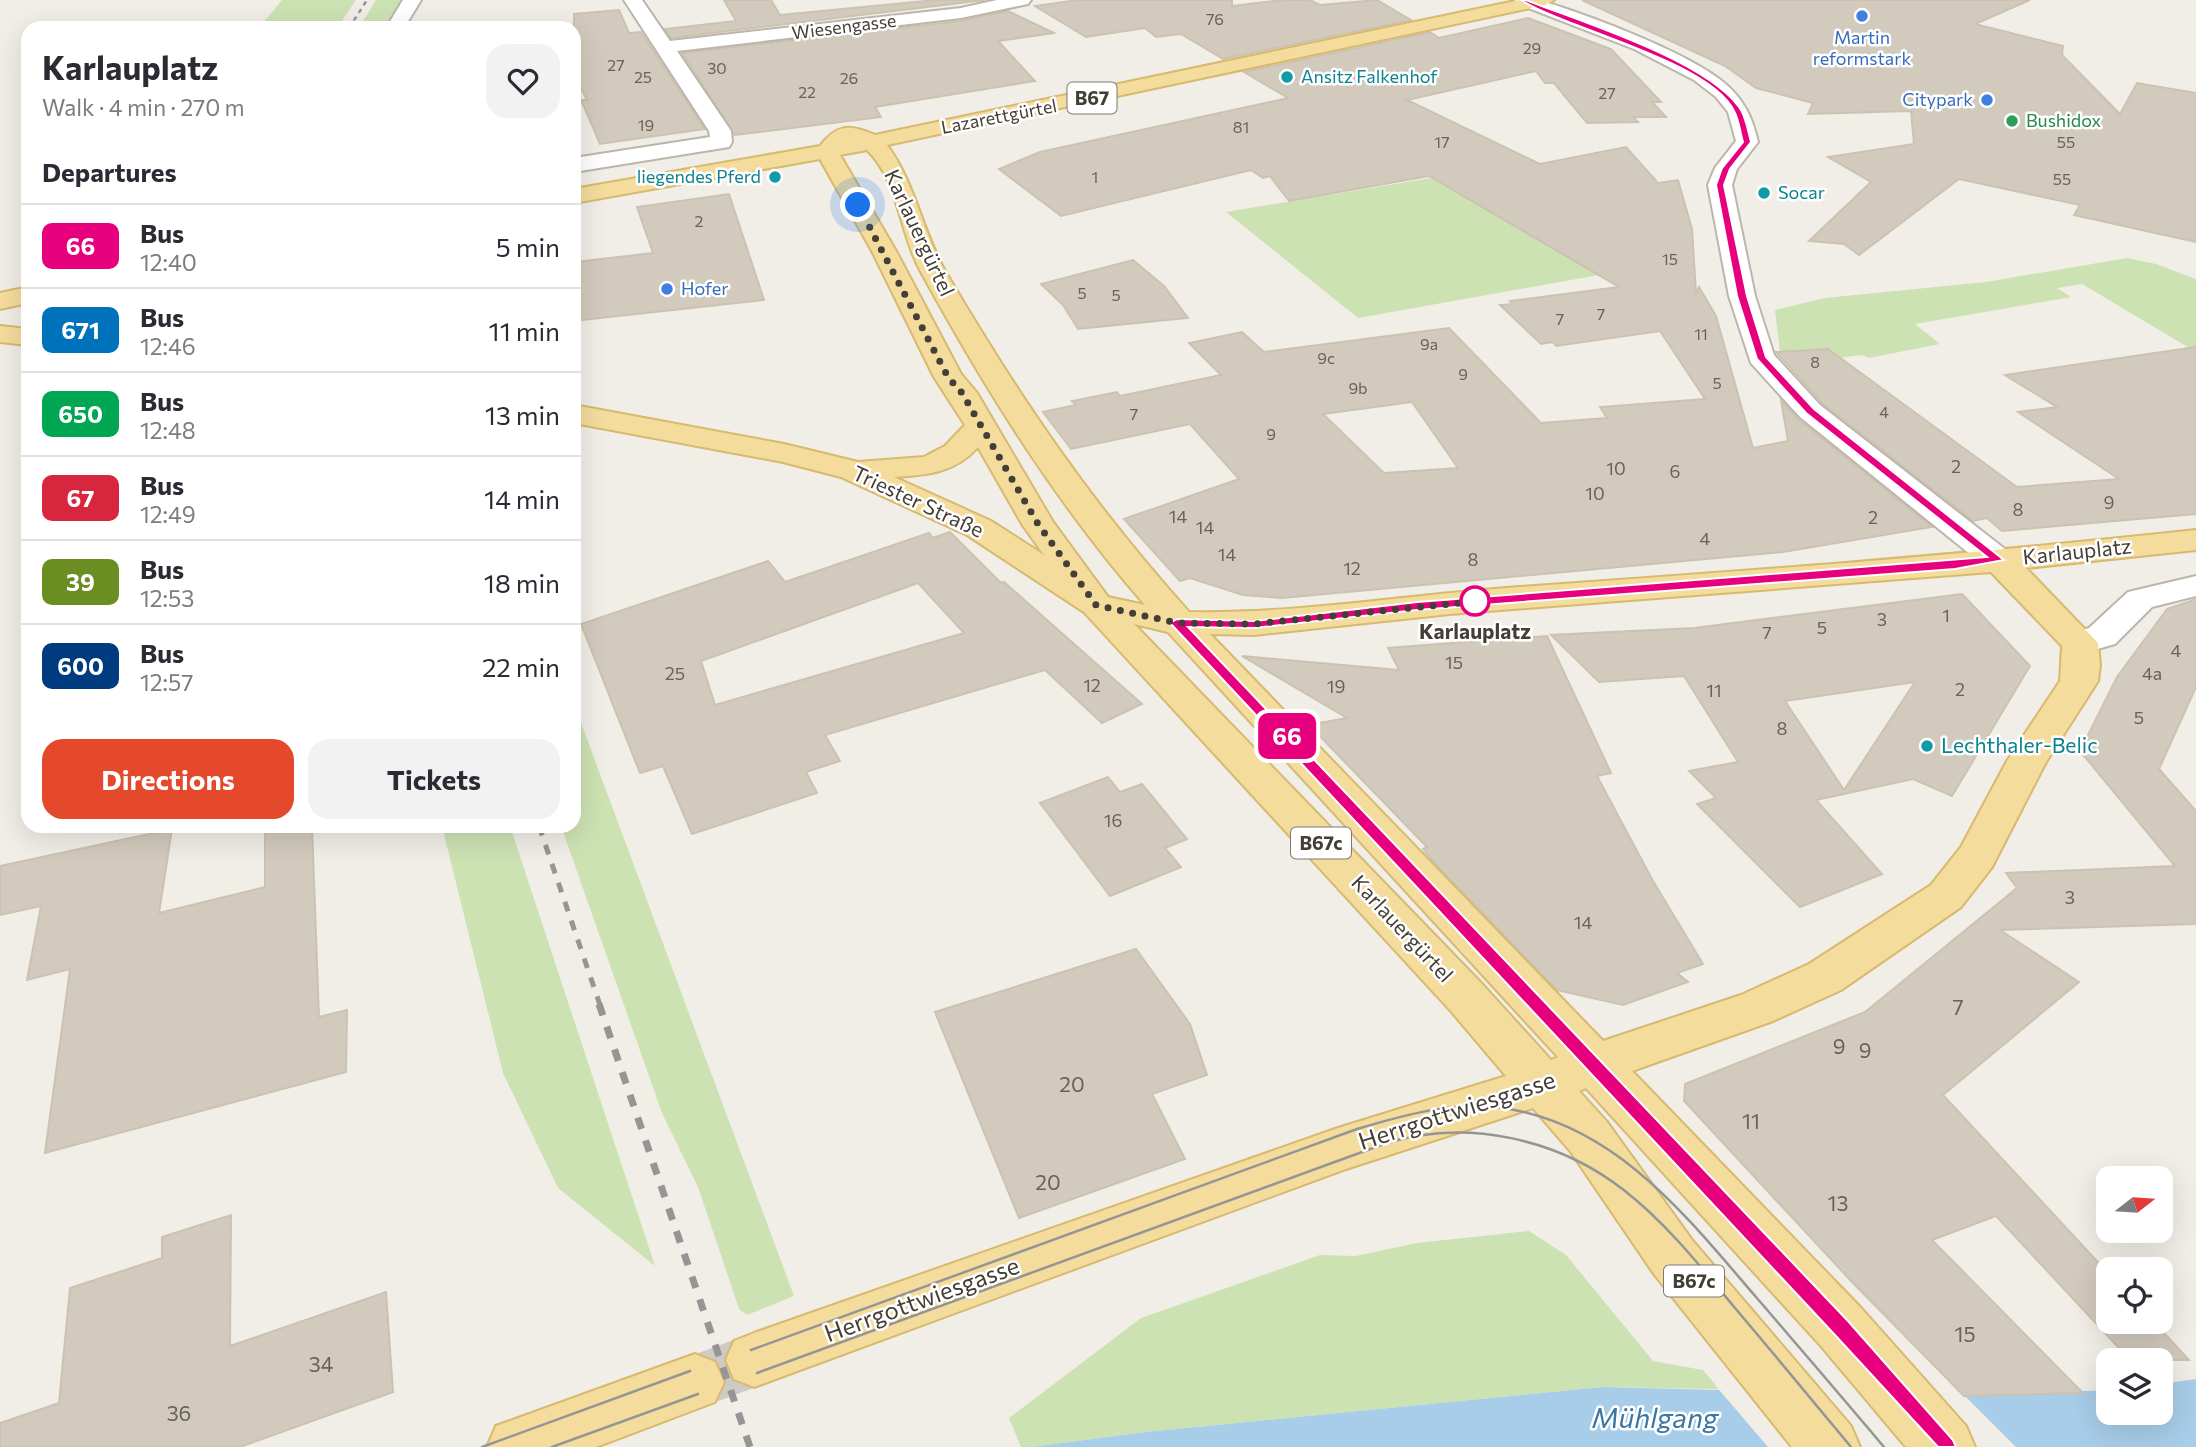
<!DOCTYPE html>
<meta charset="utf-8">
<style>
:root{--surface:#fff;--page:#f2f2f3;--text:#2b2b33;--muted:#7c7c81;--line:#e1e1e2;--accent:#e4492b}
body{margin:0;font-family:Commissioner,sans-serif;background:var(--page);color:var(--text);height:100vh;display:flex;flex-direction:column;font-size:26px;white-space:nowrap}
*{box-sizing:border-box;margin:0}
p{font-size:23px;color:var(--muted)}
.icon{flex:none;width:38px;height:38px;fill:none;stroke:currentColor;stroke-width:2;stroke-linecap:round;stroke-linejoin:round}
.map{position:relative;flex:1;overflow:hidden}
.sheet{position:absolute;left:21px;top:21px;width:560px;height:812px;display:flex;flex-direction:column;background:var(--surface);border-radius:21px;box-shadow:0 7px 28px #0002}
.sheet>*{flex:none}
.badge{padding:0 14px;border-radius:10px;font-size:24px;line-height:46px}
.needle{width:46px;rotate:73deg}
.tools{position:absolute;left:2096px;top:1166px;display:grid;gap:14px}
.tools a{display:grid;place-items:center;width:77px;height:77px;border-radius:14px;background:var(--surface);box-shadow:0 7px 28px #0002;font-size:35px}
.you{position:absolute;width:35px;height:35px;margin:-18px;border:5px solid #fff;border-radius:50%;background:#1a73e8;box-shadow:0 0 0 10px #1a73e833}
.map>.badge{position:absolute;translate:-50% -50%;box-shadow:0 0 0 4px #fff}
h2{padding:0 21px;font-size:26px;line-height:63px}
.round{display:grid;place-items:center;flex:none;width:74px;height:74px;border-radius:21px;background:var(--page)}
.summary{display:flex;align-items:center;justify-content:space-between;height:119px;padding:0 21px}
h1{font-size:33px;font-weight:700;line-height:52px}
.cta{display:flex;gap:14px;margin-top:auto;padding:14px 21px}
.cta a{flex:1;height:80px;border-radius:21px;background:var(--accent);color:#fff;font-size:28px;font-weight:700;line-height:80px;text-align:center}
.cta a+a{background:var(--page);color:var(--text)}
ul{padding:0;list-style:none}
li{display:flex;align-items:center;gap:21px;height:84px;padding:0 21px;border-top:2px solid var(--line)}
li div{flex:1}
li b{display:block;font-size:26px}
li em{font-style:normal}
li .badge{min-width:77px;font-weight:700;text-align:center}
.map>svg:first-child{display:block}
.green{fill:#cce2b3}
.water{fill:#a8cde8}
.pier{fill:#f1eee7}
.building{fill:#d2cabd;stroke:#ccc2b1;stroke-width:2;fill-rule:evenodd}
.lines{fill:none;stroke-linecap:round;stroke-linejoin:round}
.major-tunnel{stroke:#cecbc4;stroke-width:52;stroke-dasharray:52 26;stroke-linecap:butt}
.minor-casing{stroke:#bcb6aa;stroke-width:4}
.major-casing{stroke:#d7b96f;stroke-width:4}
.minor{fill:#fff;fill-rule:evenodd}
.major{fill:#f4dc9d;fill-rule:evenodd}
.tram{stroke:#959595;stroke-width:2.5}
.rail-far2{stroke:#959595;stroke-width:2.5;stroke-dasharray:4.5 4.5;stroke-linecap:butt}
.rail-far1{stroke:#959595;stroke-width:5;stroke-dasharray:10 10;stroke-linecap:butt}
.rail{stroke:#959595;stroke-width:7;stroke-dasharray:12 12;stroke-linecap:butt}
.line{fill:#e6007e;stroke:#fff;stroke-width:2}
.walk{stroke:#443f36;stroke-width:7;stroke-dasharray:0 12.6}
.shop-dot{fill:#3f7fe0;stroke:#fff;stroke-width:2.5}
.culture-dot{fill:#0f9aa8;stroke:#fff;stroke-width:2.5}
.leisure-dot{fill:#2e9e5b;stroke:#fff;stroke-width:2.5}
.stop-dot{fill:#fff;stroke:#e6007e;stroke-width:3.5}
.labels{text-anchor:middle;stroke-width:5;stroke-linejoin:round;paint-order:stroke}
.far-number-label{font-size:16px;fill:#686258}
.far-street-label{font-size:18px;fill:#443f36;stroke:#fff}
.far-shop-label{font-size:18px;fill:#366cbe;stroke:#fff}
.far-culture-label{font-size:18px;fill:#0d838f;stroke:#fff;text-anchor:start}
.far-leisure-label{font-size:18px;fill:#27864d;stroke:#fff;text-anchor:start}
.number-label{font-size:18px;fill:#686258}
.shield{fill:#fff;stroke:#7c7972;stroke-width:2}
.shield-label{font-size:19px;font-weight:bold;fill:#443f36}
.street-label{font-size:21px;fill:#443f36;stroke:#fff}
.stop-label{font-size:21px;font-weight:bold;fill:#443f36;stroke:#fff}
.culture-label{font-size:21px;fill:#0d838f;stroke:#fff;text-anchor:start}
.near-number-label{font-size:21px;fill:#686258}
.near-street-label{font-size:24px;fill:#443f36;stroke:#fff}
.near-water-label{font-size:28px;font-style:italic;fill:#3b76a4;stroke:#fff}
</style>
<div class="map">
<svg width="2196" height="1447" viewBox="0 0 2196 1447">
<rect width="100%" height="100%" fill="#f1eee7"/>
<!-- green -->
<g class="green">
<polygon points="282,0 356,0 337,28 259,28"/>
<polygon points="376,0 404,0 386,28 359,28"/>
<polygon points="1431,178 1599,275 1358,318 1226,212"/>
<polygon points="2127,258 2156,264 2196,279 2196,352 2082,284 2057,288 2071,297 1915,324 1940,344 1869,358 1862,355 1838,358 1827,349 1780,352 1775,310 1825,298 1986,282"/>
<polygon points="574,704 794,1296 747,1315 739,1309 698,1187 662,1113 561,826 574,826"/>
<polygon points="442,826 510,826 655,1266 558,1188 503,1073"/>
<polygon points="1529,1231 1566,1255 1653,1361 1703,1370 1719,1389 1603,1387 1146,1432 1032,1447 1021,1447 1009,1418 1141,1318 1320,1255 1356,1256 1417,1243"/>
</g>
<!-- water -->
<polygon class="water" points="2196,1379 2196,1447 1032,1447 1146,1432 1603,1387 1964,1396 2109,1390 2109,1412 2161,1412 2161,1384"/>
<!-- pier -->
<polygon class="pier" points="1715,1385 1961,1392 2016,1447 1768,1447"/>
<!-- building -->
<g class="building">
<polygon points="724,0 771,0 780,15 936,0 985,0 671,38 665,29 736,21"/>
<polygon points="1078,0 1232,0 1232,6 1282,0 1310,0 1320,5 1377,0 1411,20 1223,59 1181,34 1156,37 1145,28 1086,37 1035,6"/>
<polygon points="1582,0 2030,0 1975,24 2063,46 2062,55 2120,114 2137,83 2196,93 2196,242 2074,215 2080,205 1959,179 1859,255 1844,244 1809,241 1871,182 1828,157 1914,144 1911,111 1808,114 1813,103 1756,88 1725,66"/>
<polygon points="619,10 629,33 641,32 705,129 600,144 581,100 587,100 574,75 574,14"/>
<polygon points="1008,11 1054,33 998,41 1035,81 875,107 881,117 735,135 682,53 961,21"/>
<path d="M1528,18L1611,49L1661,102H1652L1666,117H1633L1638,122L1587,123L1554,83H1545L1536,71L1407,100L1540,164L1626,147L1658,183L1678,180L1692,229L1696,294L1699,287L1716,316L1753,448L1788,441L1781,400L1798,419L1932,527L1783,552L1282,598L1243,595L1190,578L1180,581L1124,519L1239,479L1190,424L1071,449L1043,412L1076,405L1072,401L1117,392L1120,396L1221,375L1189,343L1242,332L1264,352L1449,328L1541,423L1607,418L1600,407L1705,399L1660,331L1556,346L1553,342L1541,344L1500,305L1513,304L1510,301L1619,287L1429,176L1289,201L1270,176L1263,178L1251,170L1061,216L999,169L1040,152L1288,98L1244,72L1430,32L1439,38ZM1412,402L1458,468L1384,473L1323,414Z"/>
<polygon points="729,194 764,300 574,321 576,262 653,253 637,207"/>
<polygon points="1133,260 1164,286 1188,318 1078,329 1063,305 1041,284"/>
<polygon points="2196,347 2196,514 2002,531 1987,518 1973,521 1822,403 1776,352 1828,349 2017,487 2119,479 2018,412 2057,407 2005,375"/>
<path d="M950,532L1001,583L1004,582L1142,704L1102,723L1045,670L825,735L840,761L806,772L817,793L692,834L663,766L640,773L581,624L768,561L785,582L929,533L933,538ZM918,583L964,633L715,705L701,661Z"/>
<path d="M1962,594L2030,666L1952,796L1913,779L1816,800L1882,874L1800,907L1697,804L1716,798L1689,771L1738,762L1684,676L1599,682L1551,635L1694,628ZM1915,682L1844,790L1785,701Z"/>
<polygon points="2196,599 2196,687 2159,769 2196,811 2196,924 2000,930 2079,982 1943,1095 2109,1274 2109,1321 2153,1321 2189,1360 2130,1360 1996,1216 1932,1240 2083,1393 1964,1396 1852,1282 1684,1101 1685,1084 1865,1012 2017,888 2006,873 2175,866 2080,751 2117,677 2167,609"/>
<polygon points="1547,636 1611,773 1597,776 1653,881 1703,964 1677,973 1688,982 1623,1005 1557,990 1437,866 1423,849 1427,847 1309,725 1347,718 1242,656 1399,670 1388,648"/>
<polygon points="1108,777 1120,792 1142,784 1187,839 1165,848 1181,867 1110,896 1040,803"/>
<polygon points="281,826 312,826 319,1017 347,1010 346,1072 45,1153 70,969 27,980 41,906 0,915 0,866 172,829 159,913 265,887 265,830"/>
<polygon points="1136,949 1190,1024 1207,1075 1152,1094 1185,1159 1019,1218 935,1012"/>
<polygon points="231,1215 230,1346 386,1292 393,1392 240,1447 0,1447 0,1423 59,1403 70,1288 162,1258 162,1237"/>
</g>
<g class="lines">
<!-- major-tunnel -->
<polyline class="major-tunnel" points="695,1382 754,1360"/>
<!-- minor casing -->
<g class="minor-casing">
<g id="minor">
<polygon points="403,0 421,0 404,28 386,28"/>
<polygon points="624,0 642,0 670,41 961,8 997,0 1031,0 1028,4 961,18 677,51 731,131 732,142 729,147 574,172 574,158 710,137 709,131"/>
<path d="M1515,0C1524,0 1534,0 1542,1C1588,15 1700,56 1732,90C1747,106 1753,121 1758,142L1737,169L1732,185L1755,296L1774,355L1820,405L2010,553L2015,560L2010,567L1998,570L1986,567L1800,417L1751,363L1729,296L1708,185L1715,168L1736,141L1728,112L1716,97L1694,80L1634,49L1518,4Z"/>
<polygon points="2196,576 2196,596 2152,607 2115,644 2080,654 2067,651 2062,643 2067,635 2089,628 2128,592"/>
</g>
</g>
<!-- major casing -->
<g class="major-casing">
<g id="major">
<path d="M1520,0H1554L1545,5L887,145C915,183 922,230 945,271C1019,397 1091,503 1189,612C1295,614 1400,596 1506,588C1736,572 1966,555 2196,530V550L2026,568L2098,643L2100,665L2098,681L2046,762L1992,867L1961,907L1841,990L1773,1021L1632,1071L1861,1308L1966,1426L1975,1447H1906L1821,1346L1586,1088L1579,1091L1607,1122L1692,1240L1851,1426L1860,1447H1792L1654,1274L1571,1152L1533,1108L1343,1170L754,1387L734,1379L726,1360L734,1341L754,1333L1338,1128L1506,1076L1450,1010L1084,612L967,535L841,477L783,462L574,423V405L784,444L858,462L924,457L945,446L965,425L934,377L872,251L820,159L574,203V189L820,146C837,124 849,124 875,135ZM867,150C898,179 900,234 920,270C985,389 1056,503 1145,605L1108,597L1053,522L977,393L961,374L896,251L840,155ZM978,447L1022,524L1044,555L991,521L894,477C927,475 955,473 978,447ZM1991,572L2062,646L2060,681L2007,761L1961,847L1931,885L1809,964L1741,995L1603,1041L1210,634L1254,635L1450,614ZM1134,624L1168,632L1558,1057L1551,1060L1482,984Z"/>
<polygon points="28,287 28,303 0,309 0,293"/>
<polygon points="0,326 28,329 28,345 0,342"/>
<polygon points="695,1354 715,1362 724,1382 715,1402 596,1447 487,1447 496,1426"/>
</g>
</g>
<!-- minor -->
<use href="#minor" class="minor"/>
<!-- major -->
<use href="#major" class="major"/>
<!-- tram -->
<g class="tram">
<path d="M751,1350L1357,1129C1404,1115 1453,1101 1503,1108C1616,1124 1687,1217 1756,1297C1799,1347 1842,1397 1884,1447"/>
<path d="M757,1373L1384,1144C1465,1118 1558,1138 1625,1191C1667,1224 1701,1267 1735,1308C1774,1354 1812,1400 1851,1447"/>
<polyline points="482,1447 690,1371"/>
<polyline points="552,1447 698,1394"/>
</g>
<!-- rail-far2 -->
<polyline class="rail-far2" points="349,28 367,0"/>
<!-- rail-far1 -->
<polyline class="rail-far1" points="539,826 600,1005"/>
<!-- rail -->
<polyline class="rail" points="599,1004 750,1447"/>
</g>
<!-- line -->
<path class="line" d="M1521,0H1526C1582,22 1705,60 1739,107C1746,116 1748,131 1751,142L1730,169L1724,185L1747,296L1766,357L1814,409L2004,560L1955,569L1417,610L1254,628L1188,627L1848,1321L1953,1440L1956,1447H1938L1834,1334L1170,623L1177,619L1254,621L1417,602L1987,557L1806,413L1757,359L1737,296L1716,185L1722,168L1743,142C1740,132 1739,120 1734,111C1709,61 1569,30 1521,0Z"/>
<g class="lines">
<!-- walk -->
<polyline class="walk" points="858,205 948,377 962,393 1038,524 1096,605 1177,623 1254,624 1479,601 1475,601"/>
</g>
<!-- markers -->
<g class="shop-dot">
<circle cx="1862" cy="16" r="7"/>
<circle cx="1987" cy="100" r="7"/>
<circle cx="667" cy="289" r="7"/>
</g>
<g class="culture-dot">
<circle cx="1287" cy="77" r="7"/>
<circle cx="775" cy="177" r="7"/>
<circle cx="1764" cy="193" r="7"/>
<circle cx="1927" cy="746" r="7"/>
</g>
<circle class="leisure-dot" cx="2012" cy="121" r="7"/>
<circle class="stop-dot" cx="1475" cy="601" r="14"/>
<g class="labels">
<!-- far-number labels -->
<g class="far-number-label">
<text x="1215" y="25">76</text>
<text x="1532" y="54">29</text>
<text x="616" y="71">27</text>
<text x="717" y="74">30</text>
<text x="643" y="83">25</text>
<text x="849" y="84">26</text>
<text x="807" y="98">22</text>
<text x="1607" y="99">27</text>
<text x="646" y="131">19</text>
<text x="1241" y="133">81</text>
<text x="1442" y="148">17</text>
<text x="2066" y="148">55</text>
<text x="1095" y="183">1</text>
<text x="2062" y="185">55</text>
<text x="699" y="227">2</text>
<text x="1670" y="265">15</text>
<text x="1082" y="299">5</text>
<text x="1116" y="301">5</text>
<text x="1601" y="320">7</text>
<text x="1560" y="325">7</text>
<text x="1701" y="340">11</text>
<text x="1429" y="350">9a</text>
<text x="1326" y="364">9c</text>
<text x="1815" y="368">8</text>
<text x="1463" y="380">9</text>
<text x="1717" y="389">5</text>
<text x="1358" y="394">9b</text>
<text x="1884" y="418">4</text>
<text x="1134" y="420">7</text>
<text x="1271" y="440">9</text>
</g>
<!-- far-street labels -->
<g class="far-street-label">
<text transform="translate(844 27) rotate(-7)" y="6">Wiesengasse</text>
<text transform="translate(999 117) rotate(-11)" y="6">Lazarettgürtel</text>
</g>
<!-- far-shop labels -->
<g class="far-shop-label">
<text x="1862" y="44">Martin<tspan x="1862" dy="21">reformstark</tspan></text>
<text x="1973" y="106" text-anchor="end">Citypark</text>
<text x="681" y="295" text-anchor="start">Hofer</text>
</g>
<!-- far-culture labels -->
<g class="far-culture-label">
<text x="1301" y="83">Ansitz Falkenhof</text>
<text x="761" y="183" text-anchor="end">liegendes Pferd</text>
<text x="1778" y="199">Socar</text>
</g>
<!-- far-leisure labels -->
<g class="far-leisure-label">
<text x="2026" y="127">Bushidox</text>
</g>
<!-- number labels -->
<g class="number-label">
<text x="1956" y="473">2</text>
<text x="1616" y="475">10</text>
<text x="1675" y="478">6</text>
<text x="1595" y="500">10</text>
<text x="2109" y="509">9</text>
<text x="2018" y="516">8</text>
<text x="1178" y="523">14</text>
<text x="1873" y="524">2</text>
<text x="1205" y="534">14</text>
<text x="1705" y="545">4</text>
<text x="1227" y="561">14</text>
<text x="1473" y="566">8</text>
<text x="1352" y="575">12</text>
<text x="1946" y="622">1</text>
<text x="1882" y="626">3</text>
<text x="1822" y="634">5</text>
<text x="1767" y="639">7</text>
<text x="2176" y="657">4</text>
<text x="1454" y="669">15</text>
<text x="675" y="680">25</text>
<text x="2152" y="680">4a</text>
<text x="1092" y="692">12</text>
<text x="1336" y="693">19</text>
<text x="1960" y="696">2</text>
<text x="1714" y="697">11</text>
<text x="2139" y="724">5</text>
<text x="1782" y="735">8</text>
<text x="1113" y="827">16</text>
<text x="2070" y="904">3</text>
<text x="1583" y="929">14</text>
</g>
<!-- shield labels -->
<g class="shield">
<rect x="1067.5" y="82.5" width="49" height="31" rx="5"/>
<rect x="1291" y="827.5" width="60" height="31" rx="5"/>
<rect x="1664" y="1265.5" width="60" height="31" rx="5"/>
</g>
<g class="shield-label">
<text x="1092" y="105">B67</text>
<text x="1321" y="850">B67c</text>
<text x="1694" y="1288">B67c</text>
</g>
<!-- street labels -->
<g class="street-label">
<text transform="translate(919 233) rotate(65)" y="7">Karlauergürtel</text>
<text transform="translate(918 502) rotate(25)" y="7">Triester Straße</text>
<text transform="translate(2077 552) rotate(-6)" y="7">Karlauplatz</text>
<text transform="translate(1402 929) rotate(47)" y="7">Karlauergürtel</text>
</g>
<!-- stop labels -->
<g class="stop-label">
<text x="1475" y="639">Karlauplatz</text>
</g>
<!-- culture labels -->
<g class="culture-label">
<text x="1941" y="753">Lechthaler-Belic</text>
</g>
<!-- near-number labels -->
<g class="near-number-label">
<text x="1958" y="1015">7</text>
<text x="1839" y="1054">9</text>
<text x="1865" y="1058">9</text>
<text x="1072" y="1092">20</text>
<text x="1751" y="1129">11</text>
<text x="1048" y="1190">20</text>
<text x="1838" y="1211">13</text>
<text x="1965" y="1342">15</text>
<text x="321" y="1372">34</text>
<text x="179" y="1421">36</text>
</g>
<!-- near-street labels -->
<g class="near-street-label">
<text transform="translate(1457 1111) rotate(-18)" y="8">Herrgottwiesgasse</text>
<text transform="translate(922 1300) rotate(-20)" y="8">Herrgottwiesgasse</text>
</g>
<!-- near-water labels -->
<g class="near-water-label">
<text x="1655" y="1428">Mühlgang</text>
</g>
</g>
</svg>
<div class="tools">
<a><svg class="needle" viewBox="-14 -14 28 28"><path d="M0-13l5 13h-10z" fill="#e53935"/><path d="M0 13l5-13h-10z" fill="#7c7c81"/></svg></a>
<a><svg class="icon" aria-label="locate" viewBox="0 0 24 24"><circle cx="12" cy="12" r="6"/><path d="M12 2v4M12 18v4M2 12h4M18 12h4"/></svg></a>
<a><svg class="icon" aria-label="layers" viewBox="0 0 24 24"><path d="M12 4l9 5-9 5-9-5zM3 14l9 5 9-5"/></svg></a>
</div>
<div class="you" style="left:858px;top:205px"></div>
<b class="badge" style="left:1287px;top:736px;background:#e6007e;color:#fff">66</b>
<section class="sheet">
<div class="summary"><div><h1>Karlauplatz</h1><p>Walk · 4 min · 270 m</p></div><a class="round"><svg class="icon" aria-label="heart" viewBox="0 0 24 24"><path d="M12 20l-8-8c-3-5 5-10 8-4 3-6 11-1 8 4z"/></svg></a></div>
<h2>Departures</h2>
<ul>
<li><span class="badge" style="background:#e6007e;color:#fff">66</span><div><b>Bus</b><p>12:40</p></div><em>5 min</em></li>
<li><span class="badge" style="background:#0072bc;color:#fff">671</span><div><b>Bus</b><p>12:46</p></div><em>11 min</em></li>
<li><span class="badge" style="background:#00a651;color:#fff">650</span><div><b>Bus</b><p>12:48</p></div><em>13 min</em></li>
<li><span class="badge" style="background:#d7263d;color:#fff">67</span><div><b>Bus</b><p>12:49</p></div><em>14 min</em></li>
<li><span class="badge" style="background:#6b8e23;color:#fff">39</span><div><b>Bus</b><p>12:53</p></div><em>18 min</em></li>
<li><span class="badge" style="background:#003b80;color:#fff">600</span><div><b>Bus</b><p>12:57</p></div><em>22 min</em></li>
</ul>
<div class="cta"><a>Directions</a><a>Tickets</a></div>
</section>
</div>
